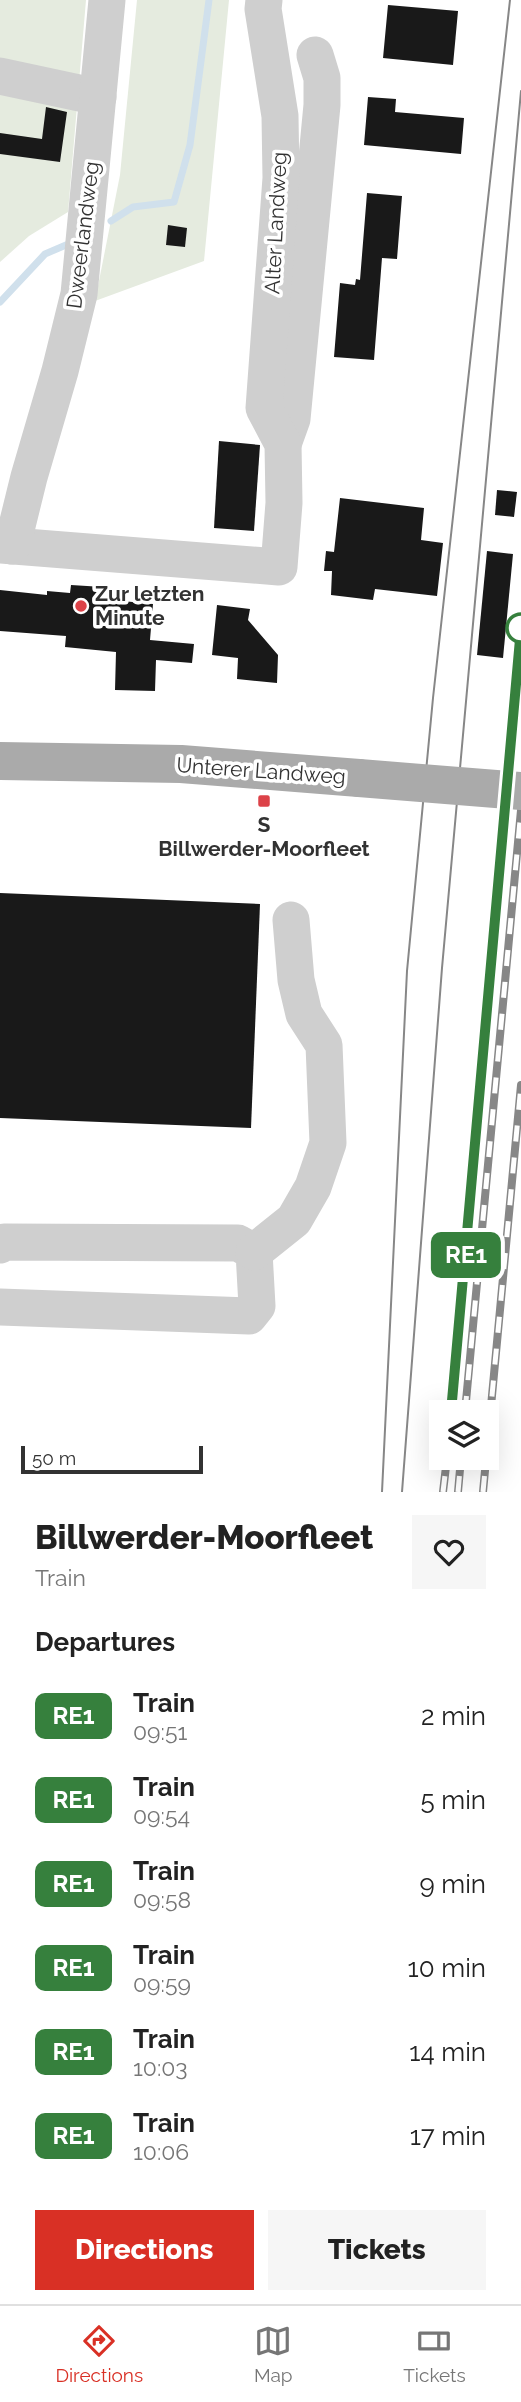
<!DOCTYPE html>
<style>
:root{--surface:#fff;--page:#f6f6f6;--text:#222;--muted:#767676;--line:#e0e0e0;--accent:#d93025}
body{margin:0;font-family:Raleway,sans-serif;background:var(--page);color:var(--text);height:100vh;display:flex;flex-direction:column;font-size:26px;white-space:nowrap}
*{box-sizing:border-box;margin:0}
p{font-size:23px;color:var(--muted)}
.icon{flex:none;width:38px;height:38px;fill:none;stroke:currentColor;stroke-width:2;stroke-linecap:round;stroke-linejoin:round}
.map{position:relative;height:1492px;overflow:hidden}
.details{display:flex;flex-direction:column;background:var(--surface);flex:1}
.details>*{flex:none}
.badge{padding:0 14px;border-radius:10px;font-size:24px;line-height:46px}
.controls{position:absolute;left:429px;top:1400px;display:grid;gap:14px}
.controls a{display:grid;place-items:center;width:70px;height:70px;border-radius:0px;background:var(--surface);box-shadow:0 7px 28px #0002;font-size:35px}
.scale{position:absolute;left:21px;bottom:18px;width:182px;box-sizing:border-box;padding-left:7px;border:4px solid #323232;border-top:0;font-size:19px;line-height:24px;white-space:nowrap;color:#323232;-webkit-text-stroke:5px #fff;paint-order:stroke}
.map>.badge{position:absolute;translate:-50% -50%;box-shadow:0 0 0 4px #fff}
h2{padding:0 35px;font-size:26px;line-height:63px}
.round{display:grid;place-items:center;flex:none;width:74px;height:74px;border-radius:0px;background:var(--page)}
.overview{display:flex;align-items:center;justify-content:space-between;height:119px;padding:0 35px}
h1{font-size:33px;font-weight:800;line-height:52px}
.action{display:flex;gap:14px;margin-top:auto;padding:14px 35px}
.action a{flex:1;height:80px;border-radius:0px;background:var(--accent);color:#fff;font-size:28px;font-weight:800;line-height:80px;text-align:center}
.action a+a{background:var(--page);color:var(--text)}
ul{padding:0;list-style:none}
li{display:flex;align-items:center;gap:21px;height:84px;padding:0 35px}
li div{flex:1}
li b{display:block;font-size:26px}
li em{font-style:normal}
li .badge{min-width:77px;font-weight:700;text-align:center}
.dock{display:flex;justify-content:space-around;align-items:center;height:98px;border-top:2px solid var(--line);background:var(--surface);font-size:19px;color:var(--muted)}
.dock a{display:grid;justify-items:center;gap:4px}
.dock .on{color:var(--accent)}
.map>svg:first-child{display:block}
.green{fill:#e5ebdf}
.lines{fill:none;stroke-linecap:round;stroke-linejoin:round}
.stream{stroke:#d0e0ec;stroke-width:7}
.building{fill:#191919}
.minor{stroke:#cfcfcf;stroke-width:37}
.major{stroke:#aaa;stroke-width:38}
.tram{stroke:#878787;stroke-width:2}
.rail-casing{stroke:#878787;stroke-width:8}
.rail{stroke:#fff;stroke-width:5;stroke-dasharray:16;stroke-linecap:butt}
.major-bridge{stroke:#aaa;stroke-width:38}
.line-casing{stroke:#fff;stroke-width:16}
.line{stroke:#36803d;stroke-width:10}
.poi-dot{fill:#dc4248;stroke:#fff;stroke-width:2.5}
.stop-dot{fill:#fff;stroke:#36803d;stroke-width:3.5}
.labels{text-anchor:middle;stroke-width:7;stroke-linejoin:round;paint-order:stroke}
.street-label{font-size:21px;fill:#323232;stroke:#fff}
.poi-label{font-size:21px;font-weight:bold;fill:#323232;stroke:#fff;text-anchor:start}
</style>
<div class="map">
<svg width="521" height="1492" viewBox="0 0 521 1492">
<rect width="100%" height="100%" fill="#fff"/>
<!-- green -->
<g class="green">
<polygon points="0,0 86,0 68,212 29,236 0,262"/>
<polygon points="137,0 229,0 204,261 95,301 120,175"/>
</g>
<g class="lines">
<!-- stream -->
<g class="stream">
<polyline points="111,221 133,207 174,202 190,145 209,0"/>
<polyline points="0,302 45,254 66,245"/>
</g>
</g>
<!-- building -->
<g class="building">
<polygon points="388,5 458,11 453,65 383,58"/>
<polygon points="368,97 396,99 395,112 464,118 461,154 364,145"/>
<polygon points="46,107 67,112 60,162 0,154 0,133 42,139"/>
<polygon points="367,193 402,196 397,259 382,258 374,360 334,357 340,283 355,285 356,279 360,280"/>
<polygon points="168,225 187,228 185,247 166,245"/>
<polygon points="219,441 260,445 254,531 214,528"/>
<polygon points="497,490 517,492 514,517 495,515"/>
<polygon points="340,498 424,508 421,540 443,543 437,596 375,589 373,600 331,595 332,571 324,571 326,551 334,552"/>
<polygon points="487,551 513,554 503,658 477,655"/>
<polygon points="71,585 103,587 102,599 153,604 150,640 194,644 192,663 156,660 155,691 115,690 116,652 65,647 66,636 0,631 0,590 47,595 47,591 70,593"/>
<polygon points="217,605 250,609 248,620 278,655 277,683 237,679 238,658 212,655"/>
<polygon points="0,893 260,904 251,1128 0,1118"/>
</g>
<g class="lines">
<!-- minor -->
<g class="minor">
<polyline points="0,76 98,97"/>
<polyline points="283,444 292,419 322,105 322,78 315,55"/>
<polyline points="0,545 279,567 284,503 283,444 264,408 281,178 280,116 263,9 264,0"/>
<polyline points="12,546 29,477 60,371 79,294 107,0"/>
<polyline points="0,1245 4,1242 238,1243 254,1252 257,1306 249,1316 0,1307"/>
<polyline points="254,1252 294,1220 313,1187 328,1143 324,1045 304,1014 296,980 291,920"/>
</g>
<!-- major -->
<polyline class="major" points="0,761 181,764 359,778"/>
<!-- tram -->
<g class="tram">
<polyline points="382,1492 407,971 433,698 510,0"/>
<polyline points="402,1492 442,968 521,91"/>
</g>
<!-- rail casing -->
<g class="rail-casing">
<g id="rail">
<polyline points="451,1412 521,627"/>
<polyline points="465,1412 521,810"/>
<polyline points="443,1492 447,1458"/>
<polyline points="458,1492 461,1458"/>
<polyline points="483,1492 521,1085"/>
</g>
</g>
<!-- rail -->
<use href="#rail" class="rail"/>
<!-- major-bridge -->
<polyline class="major-bridge" points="359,778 521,791"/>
</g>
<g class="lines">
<!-- line casing -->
<g class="line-casing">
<polyline id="line" points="451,1412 521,628"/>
</g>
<!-- line -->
<use href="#line" class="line"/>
</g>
<!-- markers -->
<g class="poi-dot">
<circle cx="81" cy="606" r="7"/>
<rect x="257" y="794" width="14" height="14" rx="3.5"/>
</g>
<circle class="stop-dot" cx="521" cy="628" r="14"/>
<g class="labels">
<!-- street labels -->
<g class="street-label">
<text transform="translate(276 223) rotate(-87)" y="7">Alter Landweg</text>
<text transform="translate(83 235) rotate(-83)" y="7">Dweerlandweg</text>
<text transform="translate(261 771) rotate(4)" y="7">Unterer Landweg</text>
</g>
<!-- poi labels -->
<g class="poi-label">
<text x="95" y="601">Zur letzten<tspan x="95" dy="24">Minute</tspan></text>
<text x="264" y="832" text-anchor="middle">S<tspan x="264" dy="24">Billwerder-Moorfleet</tspan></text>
</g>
</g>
</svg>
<div class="controls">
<a><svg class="icon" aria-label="layers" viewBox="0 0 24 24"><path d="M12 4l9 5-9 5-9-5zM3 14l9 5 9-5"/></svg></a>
</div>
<div class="scale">50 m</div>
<b class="badge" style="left:466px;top:1255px;background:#36803d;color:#fff">RE1</b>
</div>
<section class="details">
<div class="overview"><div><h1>Billwerder-Moorfleet</h1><p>Train</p></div><a class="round"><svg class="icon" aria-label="heart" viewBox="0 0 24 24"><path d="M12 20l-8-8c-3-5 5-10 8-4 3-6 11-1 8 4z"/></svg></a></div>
<h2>Departures</h2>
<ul>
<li><span class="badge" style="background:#36803d;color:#fff">RE1</span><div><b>Train</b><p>09:51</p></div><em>2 min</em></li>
<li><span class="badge" style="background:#36803d;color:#fff">RE1</span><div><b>Train</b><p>09:54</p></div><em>5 min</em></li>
<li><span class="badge" style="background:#36803d;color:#fff">RE1</span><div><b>Train</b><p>09:58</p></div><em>9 min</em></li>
<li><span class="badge" style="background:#36803d;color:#fff">RE1</span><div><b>Train</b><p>09:59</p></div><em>10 min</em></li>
<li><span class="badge" style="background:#36803d;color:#fff">RE1</span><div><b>Train</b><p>10:03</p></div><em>14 min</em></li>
<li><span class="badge" style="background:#36803d;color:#fff">RE1</span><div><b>Train</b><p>10:06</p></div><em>17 min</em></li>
</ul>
<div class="action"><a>Directions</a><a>Tickets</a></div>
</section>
<nav class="dock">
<a class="on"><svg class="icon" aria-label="directions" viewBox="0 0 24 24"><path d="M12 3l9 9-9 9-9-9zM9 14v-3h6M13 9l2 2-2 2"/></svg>Directions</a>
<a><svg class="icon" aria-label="map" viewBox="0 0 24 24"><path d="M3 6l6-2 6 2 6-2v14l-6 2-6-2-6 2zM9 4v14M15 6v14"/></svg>Map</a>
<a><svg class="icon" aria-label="tickets" viewBox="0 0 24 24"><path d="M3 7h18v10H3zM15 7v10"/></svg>Tickets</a>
</nav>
